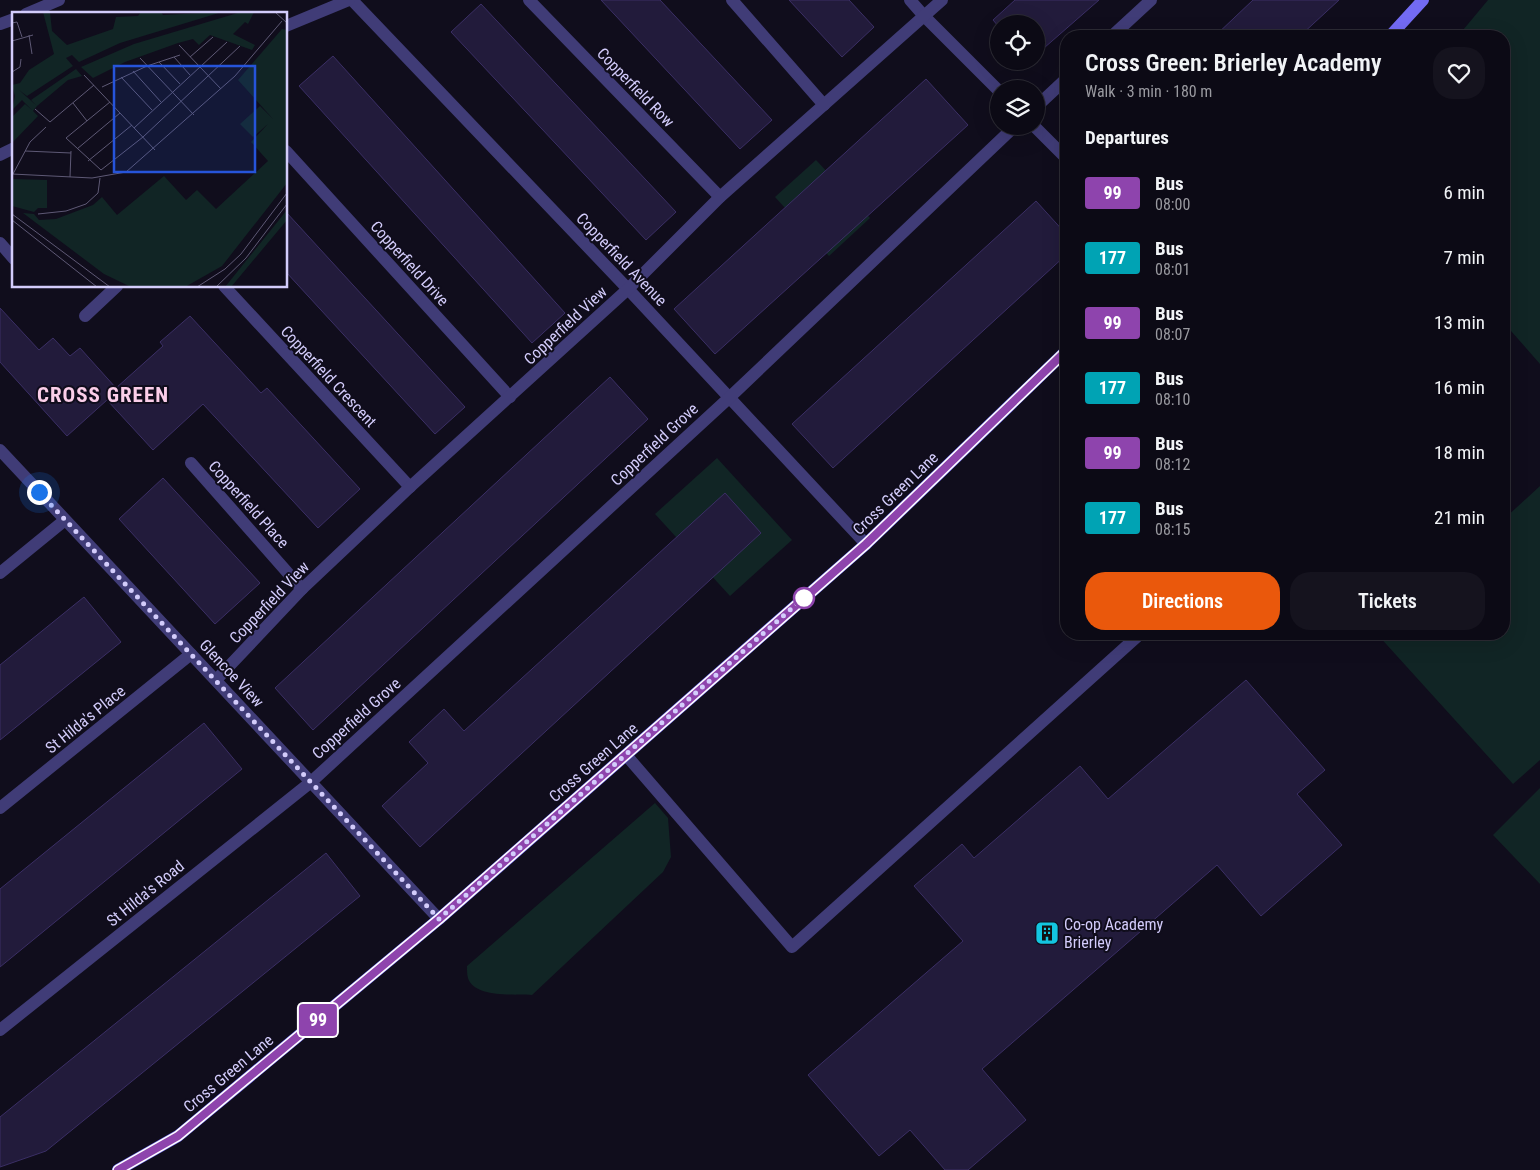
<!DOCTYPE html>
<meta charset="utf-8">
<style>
:root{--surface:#0c0a15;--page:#15131e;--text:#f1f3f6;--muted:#9a9aa0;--line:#2c2b34;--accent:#ea580c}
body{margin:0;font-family:"Roboto Condensed",sans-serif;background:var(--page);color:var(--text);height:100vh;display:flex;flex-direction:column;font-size:19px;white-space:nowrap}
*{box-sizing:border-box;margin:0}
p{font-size:16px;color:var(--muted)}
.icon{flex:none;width:28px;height:28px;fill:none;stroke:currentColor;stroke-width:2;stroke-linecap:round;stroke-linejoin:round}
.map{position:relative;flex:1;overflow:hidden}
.drawer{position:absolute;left:1060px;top:30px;width:450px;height:610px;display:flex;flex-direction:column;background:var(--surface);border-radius:20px;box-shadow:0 5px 20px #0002,0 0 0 1px var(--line)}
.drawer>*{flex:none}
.badge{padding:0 10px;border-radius:4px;font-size:18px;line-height:32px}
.controls{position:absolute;left:990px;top:15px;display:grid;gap:10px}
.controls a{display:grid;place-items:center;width:55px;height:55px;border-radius:50%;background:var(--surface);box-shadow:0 5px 20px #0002,0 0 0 1px var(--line);font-size:25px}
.you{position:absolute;width:25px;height:25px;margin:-12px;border:4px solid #fff;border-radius:50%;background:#1a73e8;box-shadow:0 0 0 8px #1a73e833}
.map>.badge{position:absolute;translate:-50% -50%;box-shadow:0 0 0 2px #fff}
h2{padding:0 25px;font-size:19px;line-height:45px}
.round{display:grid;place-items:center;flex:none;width:52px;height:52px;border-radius:20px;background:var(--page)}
.headline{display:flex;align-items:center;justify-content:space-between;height:85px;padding:0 25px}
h1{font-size:24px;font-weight:600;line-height:38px}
.primary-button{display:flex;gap:10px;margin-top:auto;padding:10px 25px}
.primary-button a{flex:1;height:58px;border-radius:20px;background:var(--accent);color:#fff;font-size:20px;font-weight:600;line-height:58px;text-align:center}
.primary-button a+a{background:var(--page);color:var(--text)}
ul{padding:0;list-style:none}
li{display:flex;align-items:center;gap:15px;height:65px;padding:0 25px}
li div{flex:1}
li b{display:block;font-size:19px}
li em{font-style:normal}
li .badge{min-width:55px;font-weight:700;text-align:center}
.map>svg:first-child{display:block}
.green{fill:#112525}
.building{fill:#221b3b;stroke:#3b2f65}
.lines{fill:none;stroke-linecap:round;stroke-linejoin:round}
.lane{stroke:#403c77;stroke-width:12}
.street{stroke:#403c77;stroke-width:12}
.secondary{stroke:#736bf3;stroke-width:12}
.line-casing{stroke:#fff;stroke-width:11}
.line{stroke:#8e44ad;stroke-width:8}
.walk{stroke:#d3ccfb;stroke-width:5;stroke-dasharray:0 9}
.stop-dot{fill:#fff;stroke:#8e44ad;stroke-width:2.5}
.labels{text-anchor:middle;stroke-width:4;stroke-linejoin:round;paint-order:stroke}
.street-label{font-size:16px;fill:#d3ccfb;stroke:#100d1c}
.poi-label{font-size:16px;fill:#d3ccfb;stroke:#100d1c;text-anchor:start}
.district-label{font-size:21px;font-weight:bold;letter-spacing:1px;fill:#fbcee9;stroke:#100d1c}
.inset-road{fill:none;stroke:#5e5975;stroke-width:1}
.view{fill:#2654da;fill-opacity:0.15;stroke:#2654da;stroke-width:2.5}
.inset-edge{fill:none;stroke:#d3ccfb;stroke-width:2.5}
</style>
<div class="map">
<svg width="1540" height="1170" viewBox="0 0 1540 1170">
<rect width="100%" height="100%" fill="#100d1c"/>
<!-- green -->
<g class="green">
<polygon points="1488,0 1540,0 1540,364 1504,323 1504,36 1458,36"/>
<polygon points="816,160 870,218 829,256 775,197"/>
<polygon points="717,458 792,540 730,596 655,514"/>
<polygon points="1540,486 1540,760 1513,784 1377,634 1504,634 1504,519"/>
<polygon points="1540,788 1540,884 1493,835"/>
<path d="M655,803L668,818L671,857L663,872L532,995C515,994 474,998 468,978C467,975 467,970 467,966Z"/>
</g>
<!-- building -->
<g class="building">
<polygon points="601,0 660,0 772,120 740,149"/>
<polygon points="789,0 849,0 874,27 842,57"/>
<polygon points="1015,0 1099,0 1036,55 1036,24 999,24 999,27 993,20"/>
<polygon points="1253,0 1339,0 1300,36 1215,36"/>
<polygon points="481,4 676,212 646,240 451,32"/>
<polygon points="333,56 565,313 532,343 299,86"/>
<polygon points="926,79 968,125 715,354 674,309"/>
<polygon points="1036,201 1066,234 1066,255 833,468 792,424"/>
<polygon points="286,212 465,407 435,434 286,272"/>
<polygon points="0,308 39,350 53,338 70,356 80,348 116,388 163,346 160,342 190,316 261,393 267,388 360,489 318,528 203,404 153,450 107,400 67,436 0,362"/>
<polygon points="610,377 648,419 313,730 275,688"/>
<polygon points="163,478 260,583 215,624 119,519"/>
<polygon points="725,493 761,533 420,847 382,806 428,763 409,742 444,709 464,731"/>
<polygon points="84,597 121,642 0,740 0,665"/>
<polygon points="1246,680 1325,770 1297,794 1342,845 1261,916 1217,865 982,1069 1026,1120 968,1170 945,1170 910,1130 879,1156 808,1075 963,941 914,886 962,844 974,858 1080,766 1108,799"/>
<polygon points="204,723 242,769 0,967 0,889"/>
<polygon points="326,853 360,896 46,1151 0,1167 0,1117"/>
</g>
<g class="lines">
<!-- lane -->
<g class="lane">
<polyline points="26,14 59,0"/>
<polyline points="0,24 14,19"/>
<polyline points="85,316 117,286"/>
<polyline points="626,755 792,947 1140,634"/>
</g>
<!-- street -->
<g class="street">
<polyline points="352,0 628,289 866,544"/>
<polyline points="529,0 720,197"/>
<polyline points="732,0 824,105"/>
<polyline points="910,0 924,16 999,91"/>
<polyline points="286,26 349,0"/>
<polyline points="1112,36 1151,0"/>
<polyline points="1036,107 1066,79"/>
<polyline points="1034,126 1066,158"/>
<polyline points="286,151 510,397"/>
<polyline points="0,155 14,148"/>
<polyline points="0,243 14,259"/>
<polyline points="224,286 410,487"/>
<polyline points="0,450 439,919"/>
<polyline points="191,463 302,589"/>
<polyline points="0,573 65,520"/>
<polyline points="216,680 302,589 410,487 628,289 720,197 942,0"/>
<polyline points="0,808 191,654"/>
<polyline points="0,1030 311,782 730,397 1015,126"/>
</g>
<!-- secondary -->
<g class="secondary">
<polyline points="1390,36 1423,0"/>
<polyline points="118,1170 178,1136 439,919 866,544 1066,351"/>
</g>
</g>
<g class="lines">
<!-- line casing -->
<g class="line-casing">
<polyline id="line" points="118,1170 178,1136 439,919 866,544 1066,351"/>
</g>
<!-- line -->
<use href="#line" class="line"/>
<!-- walk -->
<polyline class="walk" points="39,492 439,919 807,595 804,598"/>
</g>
<!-- icons -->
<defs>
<g id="building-square" transform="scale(1.25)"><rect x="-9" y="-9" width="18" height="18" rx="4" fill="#13c6e0" stroke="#100d1c"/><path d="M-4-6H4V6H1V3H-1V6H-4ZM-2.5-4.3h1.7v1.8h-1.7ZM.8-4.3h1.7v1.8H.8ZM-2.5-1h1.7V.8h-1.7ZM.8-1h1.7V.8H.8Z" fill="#111"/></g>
</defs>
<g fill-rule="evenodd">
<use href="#building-square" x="1047" y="933"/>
</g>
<!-- markers -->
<circle class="stop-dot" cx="804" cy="598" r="10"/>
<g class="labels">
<!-- street labels -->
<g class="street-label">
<text transform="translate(636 87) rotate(46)" y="6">Copperfield Row</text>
<text transform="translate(622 259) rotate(46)" y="6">Copperfield Avenue</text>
<text transform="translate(410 263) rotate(48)" y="6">Copperfield Drive</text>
<text transform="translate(565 325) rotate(-43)" y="6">Copperfield View</text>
<text transform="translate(329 376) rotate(47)" y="6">Copperfield Crescent</text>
<text transform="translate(654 444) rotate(-43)" y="6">Copperfield Grove</text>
<text transform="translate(895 493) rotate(-44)" y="6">Cross Green Lane</text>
<text transform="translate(249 504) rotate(48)" y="6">Copperfield Place</text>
<text transform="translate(269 602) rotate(-46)" y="6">Copperfield View</text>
<text transform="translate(232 673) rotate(47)" y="6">Glencoe View</text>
<text transform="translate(356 718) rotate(-42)" y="6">Copperfield Grove</text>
<text transform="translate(85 719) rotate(-39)" y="6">St Hilda's Place</text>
<text transform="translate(593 762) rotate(-41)" y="6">Cross Green Lane</text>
<text transform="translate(145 893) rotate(-39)" y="6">St Hilda's Road</text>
<text transform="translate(228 1073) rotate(-40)" y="6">Cross Green Lane</text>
</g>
<!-- poi labels -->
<g class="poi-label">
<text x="1064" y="930">Co-op Academy<tspan x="1064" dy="18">Brierley</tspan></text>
</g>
<!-- district labels -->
<g class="district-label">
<text x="103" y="402">CROSS GREEN</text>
</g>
</g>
<!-- overview -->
<g transform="translate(12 12)">
<rect width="275" height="275" fill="#100d1c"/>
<path d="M31,0H38L40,19L55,33L101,17L104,5L126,4L129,0H149L151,3L210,0L108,31L67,50L60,43L54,46L61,54L15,84L7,78L25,94L21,99L26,104L0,131V105L13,92L20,98L10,88L0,98L3,84L0,73L8,71L17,58L42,42ZM229,0H242L236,12L233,10L221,22L243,33L240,38L198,23L187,33L181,27L166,31L113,50L81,66L69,55L122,32ZM270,17L275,18V171L210,254L173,275H119L92,262L11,201L22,202L27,208L44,207L81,193L90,185L105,203L152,164L174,188L185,178L204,197L256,149L239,130L256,112L241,125L228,112L248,94L261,107L226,68ZM64,57L70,64L56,68L25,94L19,88ZM0,167L35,168V196H26L22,200L0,194ZM275,198V208L219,275H213Z" fill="#112525"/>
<path class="inset-road" d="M67,0H88M263,0L275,11M0,11L5,10L10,25M17,23L20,42M0,29L21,23M167,33L209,77M162,45L178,63M178,45L201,25M128,46L182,103M147,50L168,72M121,59L149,90M0,60L8,55L9,47M72,63L143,138M109,65L140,98M90,75L135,54L168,43M98,90L54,126L89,158L131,125L228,34M61,91L75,109M23,97L38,110L82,73M122,116L215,30M65,137L108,101M13,139L59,141M76,149L120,113M0,162L80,166L114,160L223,64L270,9M1,162L18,130L34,115M58,165L59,139M0,202L98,275M26,202L54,199L74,192L86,181L88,166M0,208L85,275M185,275L213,257L229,242L275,181M204,275L234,246L275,192"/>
<path class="view" d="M102,54H243V160H102Z"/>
<rect width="275" height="275" class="inset-edge"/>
</g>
</svg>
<div class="controls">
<a><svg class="icon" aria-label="locate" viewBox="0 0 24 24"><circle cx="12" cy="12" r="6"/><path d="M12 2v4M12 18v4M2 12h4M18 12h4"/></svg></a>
<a><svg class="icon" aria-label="layers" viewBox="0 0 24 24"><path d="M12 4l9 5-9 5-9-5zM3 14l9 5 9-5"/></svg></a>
</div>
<div class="you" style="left:39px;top:492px"></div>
<b class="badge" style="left:318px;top:1020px;background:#8e44ad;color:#fff">99</b>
<section class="drawer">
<div class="headline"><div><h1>Cross Green: Brierley Academy</h1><p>Walk · 3 min · 180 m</p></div><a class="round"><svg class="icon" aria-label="heart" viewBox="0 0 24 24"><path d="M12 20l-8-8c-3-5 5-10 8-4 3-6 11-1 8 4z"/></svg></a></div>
<h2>Departures</h2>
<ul>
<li><span class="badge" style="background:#8e44ad;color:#fff">99</span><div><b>Bus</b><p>08:00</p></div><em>6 min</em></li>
<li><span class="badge" style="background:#00a3b4;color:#fff">177</span><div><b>Bus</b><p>08:01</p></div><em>7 min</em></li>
<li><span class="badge" style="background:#8e44ad;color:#fff">99</span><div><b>Bus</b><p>08:07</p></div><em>13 min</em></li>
<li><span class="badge" style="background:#00a3b4;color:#fff">177</span><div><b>Bus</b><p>08:10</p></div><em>16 min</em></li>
<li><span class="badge" style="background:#8e44ad;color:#fff">99</span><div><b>Bus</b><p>08:12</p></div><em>18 min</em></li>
<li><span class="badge" style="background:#00a3b4;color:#fff">177</span><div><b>Bus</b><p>08:15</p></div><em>21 min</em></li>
</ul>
<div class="primary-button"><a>Directions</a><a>Tickets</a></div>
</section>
</div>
